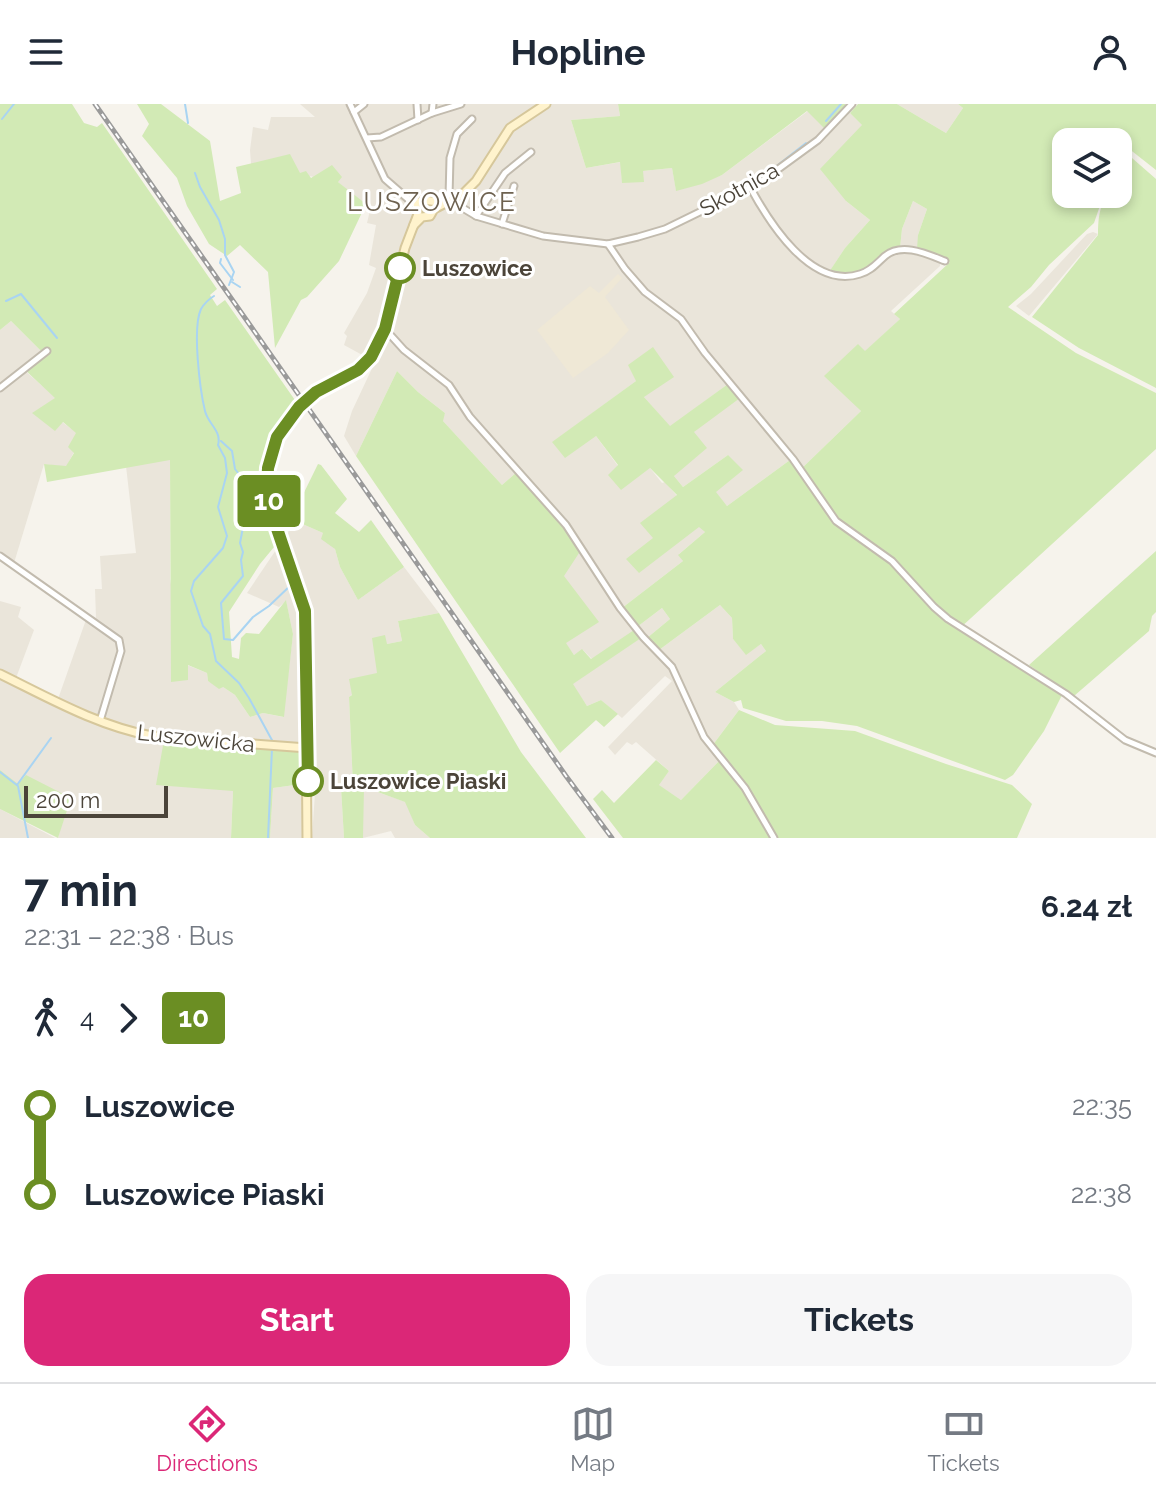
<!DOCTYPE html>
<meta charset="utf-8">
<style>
:root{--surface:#fff;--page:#f6f6f7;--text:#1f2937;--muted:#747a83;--line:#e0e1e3;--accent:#db2777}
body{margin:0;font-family:Raleway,sans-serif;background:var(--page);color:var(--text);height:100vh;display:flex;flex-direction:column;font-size:30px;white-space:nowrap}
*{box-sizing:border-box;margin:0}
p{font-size:26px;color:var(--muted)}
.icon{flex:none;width:44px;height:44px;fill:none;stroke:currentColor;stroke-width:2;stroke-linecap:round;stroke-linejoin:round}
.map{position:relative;height:734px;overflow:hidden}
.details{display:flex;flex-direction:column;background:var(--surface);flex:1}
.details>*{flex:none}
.badge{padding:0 16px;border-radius:6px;font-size:28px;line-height:52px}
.tools{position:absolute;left:1052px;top:24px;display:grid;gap:16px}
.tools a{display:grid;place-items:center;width:80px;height:80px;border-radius:16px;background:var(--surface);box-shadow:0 4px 12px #0003;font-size:40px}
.scale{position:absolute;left:24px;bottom:20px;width:144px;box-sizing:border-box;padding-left:8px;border:4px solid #4b4439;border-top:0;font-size:22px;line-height:28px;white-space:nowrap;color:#4b4439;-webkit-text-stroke:6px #fff;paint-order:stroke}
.map>.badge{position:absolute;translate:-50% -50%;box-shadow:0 0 0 4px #fff}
.legs{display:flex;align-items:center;gap:12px;height:88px;padding:0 24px;font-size:26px}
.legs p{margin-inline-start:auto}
.headline{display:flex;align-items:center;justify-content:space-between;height:136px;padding:0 24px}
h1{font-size:44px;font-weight:700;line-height:60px}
.action{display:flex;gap:16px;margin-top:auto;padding:16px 24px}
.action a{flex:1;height:92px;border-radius:24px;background:var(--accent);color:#fff;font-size:32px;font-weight:700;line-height:92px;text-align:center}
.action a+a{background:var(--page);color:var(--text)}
ul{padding:0 24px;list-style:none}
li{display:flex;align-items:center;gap:28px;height:88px;font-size:30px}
li i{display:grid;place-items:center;width:12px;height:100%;margin:0 10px;background:currentColor}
li i::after{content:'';width:20px;height:20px;margin:-10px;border:6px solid;border-radius:50%;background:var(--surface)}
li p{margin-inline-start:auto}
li:first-child i{background:linear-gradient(#0000 50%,currentColor 0)}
li:last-child i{background:linear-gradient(currentColor 50%,#0000 0)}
header{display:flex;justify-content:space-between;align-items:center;height:104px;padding:0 24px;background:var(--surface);font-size:36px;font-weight:700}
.tab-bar{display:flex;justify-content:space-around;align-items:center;height:112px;border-top:2px solid var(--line);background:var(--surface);font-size:22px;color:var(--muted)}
.tab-bar a{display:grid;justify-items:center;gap:4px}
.tab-bar .on{color:var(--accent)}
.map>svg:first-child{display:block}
.residential{fill:#eae5da}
.education{fill:#efe8d6}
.green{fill:#d2eab5}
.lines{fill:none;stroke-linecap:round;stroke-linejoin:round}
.stream{stroke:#a9d4f2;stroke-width:2}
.street-casing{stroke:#c2bbae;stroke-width:9}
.secondary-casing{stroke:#d6c79b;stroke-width:11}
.street{stroke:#fff;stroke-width:5}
.secondary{stroke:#fff3cd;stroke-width:7}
.rail-casing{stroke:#9a9a9a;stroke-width:5}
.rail{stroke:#fff;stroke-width:2;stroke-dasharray:6;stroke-linecap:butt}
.line-1-casing{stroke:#fff;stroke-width:18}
.line-1{stroke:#6b8e23;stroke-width:12}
.stop-1-dot{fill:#fff;stroke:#6b8e23;stroke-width:4}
.labels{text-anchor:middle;stroke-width:6;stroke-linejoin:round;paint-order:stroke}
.street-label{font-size:22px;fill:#4b4439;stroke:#fff}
.stop-label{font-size:22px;font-weight:bold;fill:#4b4439;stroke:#fff;text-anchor:start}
.quarter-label{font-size:26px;letter-spacing:2px;fill:#6e6250;stroke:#fff}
</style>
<header><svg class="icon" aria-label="menu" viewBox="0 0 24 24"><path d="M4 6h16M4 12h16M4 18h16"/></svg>Hopline<svg class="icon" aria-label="person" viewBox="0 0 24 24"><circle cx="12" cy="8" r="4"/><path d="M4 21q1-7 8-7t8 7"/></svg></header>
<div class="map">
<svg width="1156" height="734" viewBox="0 0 1156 734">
<rect width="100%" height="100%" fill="#f6f3ec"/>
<!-- residential -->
<g class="residential">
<polygon points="300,0 618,0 620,12 571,16 586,64 621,58 622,78 643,67 672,64 676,86 722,71 808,7 825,24 845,4 862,21 846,97 870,116 845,144 828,170 839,174 860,173 885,150 900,143 902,125 913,97 927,105 918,131 927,147 935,151 940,158 940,162 891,207 900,215 865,248 858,241 851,296 861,307 798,368 790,356 727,402 715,388 728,351 683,383 674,372 694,328 728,280 670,323 644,293 636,277 553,338 596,332 618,362 650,364 662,379 665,378 677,392 705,428 679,450 683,457 622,504 637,523 662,504 670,515 647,534 659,546 720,501 732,514 733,535 746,550 761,540 766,547 715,588 734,598 739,606 712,642 722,654 681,696 658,681 669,667 636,638 632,641 627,638 615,651 608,643 672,577 665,572 622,614 601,596 587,602 572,580 640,534 592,555 583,546 574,551 566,540 564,472 517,368 502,381 442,316 445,309 418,288 397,267 356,352 344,332 352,307 375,258 344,241 347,232 344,229 367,189 376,164 369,161 376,121 367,119 371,102 362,99 338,78 251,60 250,46 253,23 268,26 271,13 315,13"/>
<polygon points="897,0 958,0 963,4 946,29"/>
<polygon points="1093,128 1098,130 1029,212 1016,202 1031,190 1087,130"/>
<polygon points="11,217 44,250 24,266 56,294 33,309 55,326 62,318 77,329 74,348 66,363 44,360 14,459 1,454 0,456 0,226"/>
<polygon points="170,355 170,475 187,561 207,569 208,577 223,583 235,591 250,613 263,609 283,613 293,530 286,497 279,503 247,489 280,440 282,454 304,513 305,642 152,630 102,615 58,595 88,510 96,514 95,485 102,485 100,452 136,449 126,362"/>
<polygon points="291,415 323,429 335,445 340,463 358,496 404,463 439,509 398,517 402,537 387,540 378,569 349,593 353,683 341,684 344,734 312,734 315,689 312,684 311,644 310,527 305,497 288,446 288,430"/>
<polygon points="0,497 21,503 18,513 34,526 16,574 0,567"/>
<polygon points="0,573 127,630 164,636 233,687 231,734 58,734 62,718 0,666"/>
<polygon points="302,680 304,734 270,734 273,684"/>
<polygon points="363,683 406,698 415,721 430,734 395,734 391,727 363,734"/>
<polygon points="0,705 55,734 0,734"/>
</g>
<!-- education -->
<polygon class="education" points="618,170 622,174 605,193 629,226 608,249 573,274 537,226 590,182 599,189"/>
<!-- green -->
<g class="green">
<path d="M0,0H72L84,19L97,23L102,19L217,185L210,191L217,202L225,196L297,299C279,321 267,344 264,372L261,376L263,393L265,394L279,437L260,460L229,508L232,553L239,555L241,534L246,529L259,530L286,496L293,530L284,613L263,609L250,613L235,591L223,583L219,585L208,577L207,569L188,561V576L171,578L170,356L47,378L44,360L66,362L74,349L68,343L76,329L63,318L55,327L32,309L55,294L24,265L44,250L11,217L0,226Z"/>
<polygon points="137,0 161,0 210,37 220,97 241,89 236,63 290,50 300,69 306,67 311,74 332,61 342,73 338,78 366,100 339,157 307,193 301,196 275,244 268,168 240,141 227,152 209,140 187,102 177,74 142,32 149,20"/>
<polygon points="618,0 845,0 845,4 824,24 807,7 722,71 702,80 676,87 672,64 643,67 644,78 622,79 620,58 586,64 571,16 620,12"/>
<path d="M858,0H897L946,29L963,4L958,0H1156V66L1128,44L1120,57L1123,60L1118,68V38H1066V90H1104L1094,119L1049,161L1031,183L1008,203L1076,249L1156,289V345L959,525L1062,591L1044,627L1013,671L1005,676L857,622L822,617H786L743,604L741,596L734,598L715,588L766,547L761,540L746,551L733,535L732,514L720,501L659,546L647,534L670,515L662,504L637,523L622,504L683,457L678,451L705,428L699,423L639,469L626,455L653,434L640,419L677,391L650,364L621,386L608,371L618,361L596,332L565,354L552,338L636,277L628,261L653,243L674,273L644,293L670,322L728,280L740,294L694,328L707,344L674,372L683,383L728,351L743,366L716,388L727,402L790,356L799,367L861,307L824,272L858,240L865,247L900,215L894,210L950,158L917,145L918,131L927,105L913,97L902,125L900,144C874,162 862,173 829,168L845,144L870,116L846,97L820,65L862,21L850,9Z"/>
<path d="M1132,54L1156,75V284L1079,244L1032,213L1098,131C1098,116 1099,102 1108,90H1118V77Z"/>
<polygon points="397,267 418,288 445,309 443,317 502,381 517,368 566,423 581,446 564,472 599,518 566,539 574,551 582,545 591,555 634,526 641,534 573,580 587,602 601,596 618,610 604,623 596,616 560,649 356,352"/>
<polygon points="318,360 321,361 347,395 335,409 359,428 371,416 404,463 358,496 340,463 335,445 321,435 323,429 291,415"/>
<polygon points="1156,447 1156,508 1152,512 1149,527 1074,592 1029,561"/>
<polygon points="439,509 521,648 586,734 430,734 415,721 405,698 364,683 363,734 344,734 341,684 353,682 349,593 352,591 349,575 377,569 372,534 385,531 387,540 402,537 398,517"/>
<polygon points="739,606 775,621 855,627 946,660 1012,681 1032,700 1017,734 623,734 593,695 602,686 614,699 656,656 669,667 659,681 681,696 722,654 712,642"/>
<polygon points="164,636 299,647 304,650 302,680 273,684 270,734 231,734 233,687 156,681"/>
<polygon points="0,666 18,680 26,671 71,694 58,734 0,705"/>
</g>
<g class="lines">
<!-- stream -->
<g class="stream">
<polyline points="185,0 188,19"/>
<polyline points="2,15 14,0"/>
<polyline points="826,17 841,0"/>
<polyline points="769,68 806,39"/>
<polyline points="195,69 200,83 219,116 225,135 225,151 234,168 229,181"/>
<polyline points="221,155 220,159 233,176"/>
<polyline points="232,178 240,183"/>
<path d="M214,192C209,195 204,200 201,205C192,224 200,286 205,307C208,320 222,327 218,341L225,354L227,369L218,403L227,432L223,444L194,477L191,487L203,522L210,530L216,557L239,579L249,594L273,638"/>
<polyline points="6,197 21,190 57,234"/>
<polyline points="221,337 232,347 235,365 253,388 250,410 244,418 240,439 243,448 241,456 243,472 221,499 224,535 233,536 253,513 269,502 292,480"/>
<polyline points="0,668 18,682 28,734"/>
<polyline points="17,681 51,634"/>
<polyline points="268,734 272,644"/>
</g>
<!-- street casing -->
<g class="street-casing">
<g id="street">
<polyline points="350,0 385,75 416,102"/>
<polyline points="417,0 418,16"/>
<polyline points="354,8 364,0"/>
<polyline points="432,9 433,0"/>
<polyline points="472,15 457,30 450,54 449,93 451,97 476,112 543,132 608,140 638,133 665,125 759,79 818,36 852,0"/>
<polyline points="367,34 381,33 432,9 461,0"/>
<path d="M750,83C769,118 811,186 860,170C871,167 877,159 885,152C902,138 927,150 945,157"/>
<polyline points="476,112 505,69 531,48"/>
<polyline points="502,120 514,82"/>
<polyline points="608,140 625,165 645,188 681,215 705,249 793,355 836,417 892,457 934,503 948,515 1066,590 1125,636 1156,649"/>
<polyline points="385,225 404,246 449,281 470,313 566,421 620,504 643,533 672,563 704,633 745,684 774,734"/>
<polyline points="0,284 47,247"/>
<polyline points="0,452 119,536 121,547 100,617"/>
</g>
</g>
<!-- secondary casing -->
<g class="secondary-casing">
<g id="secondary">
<polyline points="414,121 422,113 430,112 434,105 463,90 476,77 510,24 546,0"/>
<path d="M0,570C49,594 98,622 152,632L307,644"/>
<polyline points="307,734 305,507 271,407 268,387 268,364 277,333 299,303 316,288 358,266 375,247 387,218 405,144 418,110 417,99 424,96 445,99"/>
</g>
</g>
<!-- street -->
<use href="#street" class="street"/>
<!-- secondary -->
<use href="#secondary" class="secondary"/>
<!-- rail casing -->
<g class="rail-casing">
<polyline id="rail" points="95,0 566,672 612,734"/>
</g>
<!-- rail -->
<use href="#rail" class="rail"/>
</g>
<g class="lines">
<!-- line-1 casing -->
<g class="line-1-casing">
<polyline id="line-1" points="308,677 305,507 271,407 267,382 268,364 277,333 299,303 316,288 358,266 371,253 385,225 400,164"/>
</g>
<!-- line-1 -->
<use href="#line-1" class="line-1"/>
</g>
<!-- markers -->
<g class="stop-1-dot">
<circle cx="400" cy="164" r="14"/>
<circle cx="308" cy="677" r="14"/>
</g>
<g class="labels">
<!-- street labels -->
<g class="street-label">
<text transform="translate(739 85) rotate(-29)" y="8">Skotnica</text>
<text transform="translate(196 634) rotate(6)" y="8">Luszowicka</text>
</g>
<!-- stop labels -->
<g class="stop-label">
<text x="422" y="172">Luszowice</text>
<text x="330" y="685">Luszowice Piaski</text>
</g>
<!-- quarter labels -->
<g class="quarter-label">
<text x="432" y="107">LUSZOWICE</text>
</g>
</g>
</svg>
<div class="tools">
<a><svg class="icon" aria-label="layers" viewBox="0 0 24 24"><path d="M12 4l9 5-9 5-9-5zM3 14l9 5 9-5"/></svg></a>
</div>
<div class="scale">200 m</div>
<b class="badge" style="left:269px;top:397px;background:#6b8e23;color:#fff">10</b>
</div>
<section class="details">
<div class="headline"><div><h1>7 min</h1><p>22:31 – 22:38 · Bus</p></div><b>6.24 zł</b></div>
<div class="legs"><svg class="icon" aria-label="walk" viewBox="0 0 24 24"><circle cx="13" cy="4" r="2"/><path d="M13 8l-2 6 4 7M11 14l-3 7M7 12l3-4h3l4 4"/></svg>4<svg class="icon" aria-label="forward" viewBox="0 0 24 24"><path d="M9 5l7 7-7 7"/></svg><b class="badge" style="background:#6b8e23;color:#fff">10</b></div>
<ul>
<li><i style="color:#6b8e23"></i><b>Luszowice</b><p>22:35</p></li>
<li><i style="color:#6b8e23"></i><b>Luszowice Piaski</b><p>22:38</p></li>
</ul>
<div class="action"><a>Start</a><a>Tickets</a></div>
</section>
<nav class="tab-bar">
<a class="on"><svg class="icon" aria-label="directions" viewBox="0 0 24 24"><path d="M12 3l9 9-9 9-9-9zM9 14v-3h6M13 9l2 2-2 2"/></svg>Directions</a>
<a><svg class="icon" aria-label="map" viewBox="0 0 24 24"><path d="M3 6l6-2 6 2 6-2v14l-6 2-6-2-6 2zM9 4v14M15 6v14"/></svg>Map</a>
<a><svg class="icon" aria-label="tickets" viewBox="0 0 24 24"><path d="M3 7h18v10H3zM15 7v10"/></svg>Tickets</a>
</nav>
